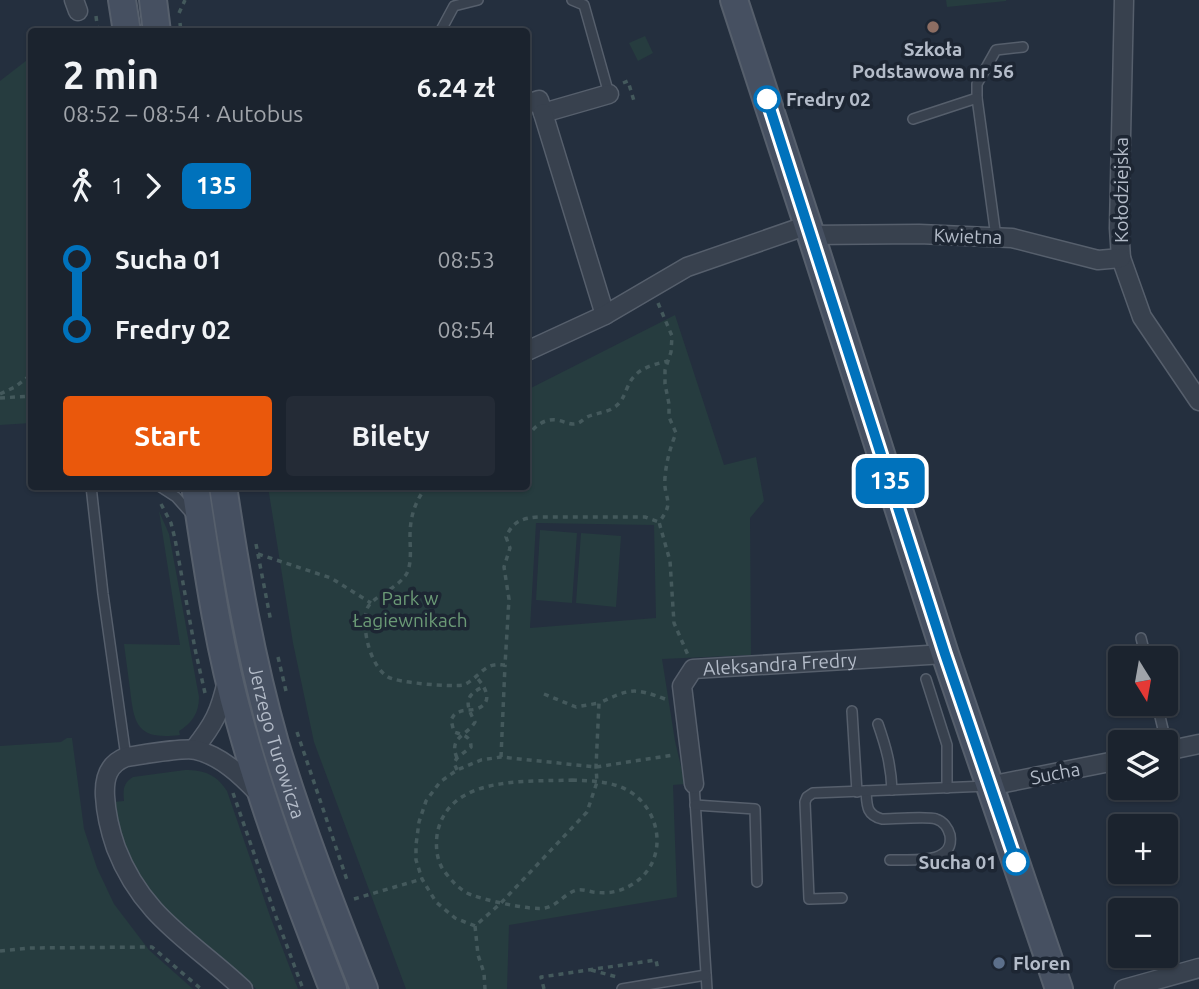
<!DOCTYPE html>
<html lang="pl">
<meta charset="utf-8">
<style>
:root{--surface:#1b232e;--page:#242b36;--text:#f1f3f6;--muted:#a0a4aa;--line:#39404a;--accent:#ea580c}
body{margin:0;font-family:Ubuntu,sans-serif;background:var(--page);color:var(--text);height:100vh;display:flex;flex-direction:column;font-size:26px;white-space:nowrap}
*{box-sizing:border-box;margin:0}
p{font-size:23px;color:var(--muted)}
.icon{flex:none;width:38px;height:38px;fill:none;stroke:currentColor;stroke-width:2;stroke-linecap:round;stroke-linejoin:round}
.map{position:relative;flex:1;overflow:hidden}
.side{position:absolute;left:28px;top:28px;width:502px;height:462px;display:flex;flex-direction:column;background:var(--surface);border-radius:7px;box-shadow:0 2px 5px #0004,0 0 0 2px var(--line)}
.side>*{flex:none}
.badge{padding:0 14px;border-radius:10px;font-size:24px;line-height:46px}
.needle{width:46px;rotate:169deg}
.tools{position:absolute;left:1108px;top:646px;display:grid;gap:14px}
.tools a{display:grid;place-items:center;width:70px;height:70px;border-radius:7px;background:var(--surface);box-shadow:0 2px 5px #0004,0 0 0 2px var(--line);font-size:35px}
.map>.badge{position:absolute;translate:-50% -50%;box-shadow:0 0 0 4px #fff}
.legs{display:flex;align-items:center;gap:10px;height:77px;padding:0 35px;font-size:23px}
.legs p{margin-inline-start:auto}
.head{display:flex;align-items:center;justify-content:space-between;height:119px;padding:0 35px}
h1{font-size:38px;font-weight:700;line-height:52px}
.primary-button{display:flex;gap:14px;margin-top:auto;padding:14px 35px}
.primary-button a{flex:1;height:80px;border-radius:7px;background:var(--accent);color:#fff;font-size:28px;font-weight:700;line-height:80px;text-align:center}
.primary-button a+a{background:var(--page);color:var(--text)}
ul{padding:0 35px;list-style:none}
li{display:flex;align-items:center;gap:24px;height:70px;font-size:26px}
li i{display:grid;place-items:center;width:10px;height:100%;margin:0 9px;background:currentColor}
li i::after{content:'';width:18px;height:18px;margin:-9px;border:5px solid;border-radius:50%;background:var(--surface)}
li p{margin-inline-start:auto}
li:first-child i{background:linear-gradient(#0000 50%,currentColor 0)}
li:last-child i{background:linear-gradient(currentColor 50%,#0000 0)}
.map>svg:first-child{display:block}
.green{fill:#263c3f;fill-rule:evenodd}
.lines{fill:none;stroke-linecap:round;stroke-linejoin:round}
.lane-casing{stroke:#565f6c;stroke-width:12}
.street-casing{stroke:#565f6c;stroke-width:21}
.secondary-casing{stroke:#565f6c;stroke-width:30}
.path{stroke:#44595c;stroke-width:3.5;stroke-dasharray:5 5;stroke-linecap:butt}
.lane{stroke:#38414e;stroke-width:9}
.street{stroke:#38414e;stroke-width:18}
.secondary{stroke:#465061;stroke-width:26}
.line-1-casing{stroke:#fff;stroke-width:16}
.line-1{stroke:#0072bc;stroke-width:10}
.education-dot{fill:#8d6e63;stroke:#1d2633;stroke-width:2.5}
.stop-1-dot{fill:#fff;stroke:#0072bc;stroke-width:3.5}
.service-dot{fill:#5c6f8a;stroke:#1d2633;stroke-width:2.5}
.labels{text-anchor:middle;stroke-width:7;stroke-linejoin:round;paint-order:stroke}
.poi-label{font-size:19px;font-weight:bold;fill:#b4bcc9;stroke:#1d2633}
.stop-label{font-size:19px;font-weight:bold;fill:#b4bcc9;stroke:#1d2633;text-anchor:start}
.street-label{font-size:19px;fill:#b4bcc9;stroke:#1d2633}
.park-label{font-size:19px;fill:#6b9a76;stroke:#1d2633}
</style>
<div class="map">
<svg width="1199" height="989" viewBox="0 0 1199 989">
<rect width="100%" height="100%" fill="#242f3e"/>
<!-- green -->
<g class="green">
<polygon points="946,0 1006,0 1006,1 947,7"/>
<polygon points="645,36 653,53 638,61 629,43"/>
<polygon points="31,57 31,423 0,425 0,81"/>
<path d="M675,315L724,465L756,457L764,501L750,518L751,655L662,659L675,741L685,784L673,785L677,897L509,925L507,989H406L314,742L293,643L268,487L527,486V390ZM536,523L654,525L656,618L530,628Z"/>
<path d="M159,511L169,534L199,697C199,713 192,723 179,731L180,735C138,740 134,726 130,689C128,674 126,659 124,644L180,645Z"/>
<polygon points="540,530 577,533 572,603 536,600"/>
<polygon points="581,533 621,536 616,607 576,603"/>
<polygon points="67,738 72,738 84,829 97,868 114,904 149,950 193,989 0,989 0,746 61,742"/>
<path d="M185,770C204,770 216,774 227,791L270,916L298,989H256C233,964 203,947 178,924C142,891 122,850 114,802L124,801C123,790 123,783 133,777Z"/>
</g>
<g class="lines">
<!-- lane casing -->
<g class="lane-casing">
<g id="lane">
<polyline points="572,0 584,5 609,94"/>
<polyline points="440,32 454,6 478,0"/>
<polyline points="977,98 977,84 996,50 1023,47"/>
<polyline points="913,119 977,98 996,237"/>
<polyline points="91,486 103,594 126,757"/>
<polyline points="159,486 176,497 192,515"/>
<polyline points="1141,638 1146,658"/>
<polyline points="926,679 947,745 947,788"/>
<polyline points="1157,704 1168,750"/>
<polyline points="852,711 857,792"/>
<path d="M878,724C886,747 891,765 892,790"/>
<polyline points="694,784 707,989"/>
<path d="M866,791C867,805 866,815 882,819C892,819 929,816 936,819C943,821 948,828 950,835C955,866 909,859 890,860"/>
<polyline points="695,805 755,809 757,882"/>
<polyline points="842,898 809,899 805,802 807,797 813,793 988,786"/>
<polyline points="622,989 706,975"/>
</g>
</g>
<!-- street casing -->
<g class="street-casing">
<g id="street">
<polyline points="74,0 78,11"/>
<polyline points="1124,0 1119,228 1121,258 1142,317 1199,401"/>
<polyline points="527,104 539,100 543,113 609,94"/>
<polyline points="543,113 605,315"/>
<polyline points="811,235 919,234 1012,238 1098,260 1121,258"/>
<polyline points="527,351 605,315 687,267 808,225"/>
<path d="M194,749C214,724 220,712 227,681"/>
<polyline points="1166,751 1199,744"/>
<path id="s1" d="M694,784L682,686L693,669L945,654"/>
<polyline points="989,786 1120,760"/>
<path d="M243,989C192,941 143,918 116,848C110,831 106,814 105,796C104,778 108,764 126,757C141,755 184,747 196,750C221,756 241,775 258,793"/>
<polyline points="1124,989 1199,968"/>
</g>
</g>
<!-- secondary casing -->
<g class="secondary-casing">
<g id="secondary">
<polyline points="122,0 127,32"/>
<polyline points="153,0 157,32"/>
<polyline points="734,0 811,235 945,654 1059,989"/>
<path d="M195,486C207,565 218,645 240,722C265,813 299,901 333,989"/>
<path id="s2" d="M223,486C236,573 251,659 275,743C300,826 332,908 364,989"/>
</g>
</g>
<!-- path -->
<g class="path">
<polyline points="179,13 185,0"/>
<polyline points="96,16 98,32"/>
<polyline points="180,23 181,32"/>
<polyline points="623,83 628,81 634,101"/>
<path d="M658,303L672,336L671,352L665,370V384L669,404V417L676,433C670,448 666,463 665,478C663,499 676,501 659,522L670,561L674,623L688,655"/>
<polyline points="0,394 15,387 32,374"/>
<polyline points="0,398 32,396"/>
<path d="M527,438C533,427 544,418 557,420C563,421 568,424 573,424C580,424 582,420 587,417C595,413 606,413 613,408C622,403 624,395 628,386C635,369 651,365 668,361"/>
<path d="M427,486C415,501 410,517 410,536C410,548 412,562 407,573C398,589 371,597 367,609C361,628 370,666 388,677C398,683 452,687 463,685C475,681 482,667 494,665C498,664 501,665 505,665L509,599L504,567L510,548L506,537C513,521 522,518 539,517H645L659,522"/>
<polyline points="161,504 171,523 175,539 195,649 205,693"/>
<polyline points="256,544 271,622"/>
<polyline points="258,554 331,578 371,603"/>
<polyline points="278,657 286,691"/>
<polyline points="544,694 576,707 599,703"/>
<path d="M665,699C633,687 630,689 599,703L596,767L597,782L587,812L501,903L475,926L455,918L436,902L422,879L416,860V845L419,822L426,801L440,782L457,770L481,760L501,757L596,767L673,755"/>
<polyline points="297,732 347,880"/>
<polyline points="501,757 505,665"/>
<path d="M457,758C448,737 467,736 475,722C465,704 464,695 485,686"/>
<path d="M457,770L454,763L457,758L471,747C471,736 463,735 454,732L451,720C454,715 454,714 459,712C464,709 470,711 476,709C495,703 485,686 476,677"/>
<path d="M572,780C591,781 612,781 629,791C662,811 669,861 633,884C620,892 608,894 593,892C588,891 582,889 577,890C565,893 557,906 545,908C531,911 479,899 467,893C457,887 451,880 444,871C436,860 435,843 438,830C452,775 527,782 572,780Z"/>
<polyline points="233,793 275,914 303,989"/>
<polyline points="354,899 422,879"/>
<polyline points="475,926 478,955 484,973 485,989"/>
<polyline points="0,951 29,948 152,947 201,989"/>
<polyline points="591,970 617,977"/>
<polyline points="544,989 541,977 656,960 658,970"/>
</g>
<!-- lane -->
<use href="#lane" class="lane"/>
<!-- street -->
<use href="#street" class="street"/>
<!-- secondary -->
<use href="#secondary" class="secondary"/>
</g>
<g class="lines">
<!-- line-1 casing -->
<g class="line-1-casing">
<polyline id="line-1" points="767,99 945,654 1016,862"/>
</g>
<!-- line-1 -->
<use href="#line-1" class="line-1"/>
</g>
<!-- markers -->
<circle class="education-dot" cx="933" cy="27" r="7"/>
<g class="stop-1-dot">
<circle cx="767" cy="99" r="12"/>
<circle cx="1016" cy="862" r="12"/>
</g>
<circle class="service-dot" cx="999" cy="963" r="7"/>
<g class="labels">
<!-- poi labels -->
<g class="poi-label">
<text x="933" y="56">Szkoła<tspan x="933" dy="22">Podstawowa nr 56</tspan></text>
<text x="1013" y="970" text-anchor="start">Floren</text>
</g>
<!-- stop labels -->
<g class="stop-label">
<text x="786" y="106">Fredry 02</text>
<text x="997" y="869" text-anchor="end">Sucha 01</text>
</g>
<!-- street labels -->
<g class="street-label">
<text transform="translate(1121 190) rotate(-90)" y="7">Kołodziejska</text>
<text transform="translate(968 236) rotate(2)" y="7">Kwietna</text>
<text dy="7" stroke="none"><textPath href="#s1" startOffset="206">Aleksandra Fredry</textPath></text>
<text dy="7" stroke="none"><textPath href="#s2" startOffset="262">Jerzego Turowicza</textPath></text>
<text transform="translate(1055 773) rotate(-11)" y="7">Sucha</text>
</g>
<!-- park labels -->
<g class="park-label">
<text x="410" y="605">Park w<tspan x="410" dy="22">Łagiewnikach</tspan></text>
</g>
</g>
</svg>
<div class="tools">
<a><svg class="needle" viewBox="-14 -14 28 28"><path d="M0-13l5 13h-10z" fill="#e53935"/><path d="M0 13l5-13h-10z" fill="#a0a4aa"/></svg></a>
<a><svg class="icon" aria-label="layers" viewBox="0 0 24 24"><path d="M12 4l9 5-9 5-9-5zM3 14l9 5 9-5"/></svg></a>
<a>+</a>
<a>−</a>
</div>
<b class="badge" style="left:890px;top:481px;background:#0072bc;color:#fff">135</b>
<section class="side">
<div class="head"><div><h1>2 min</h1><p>08:52 – 08:54 · Autobus</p></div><b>6.24 zł</b></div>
<div class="legs"><svg class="icon" aria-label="walk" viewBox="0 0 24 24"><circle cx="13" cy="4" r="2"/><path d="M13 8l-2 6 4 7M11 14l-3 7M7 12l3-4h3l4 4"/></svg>1<svg class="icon" aria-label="forward" viewBox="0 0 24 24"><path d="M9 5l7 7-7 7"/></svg><b class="badge" style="background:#0072bc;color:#fff">135</b></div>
<ul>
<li><i style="color:#0072bc"></i><b>Sucha 01</b><p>08:53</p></li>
<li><i style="color:#0072bc"></i><b>Fredry 02</b><p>08:54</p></li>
</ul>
<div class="primary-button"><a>Start</a><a>Bilety</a></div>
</section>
</div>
